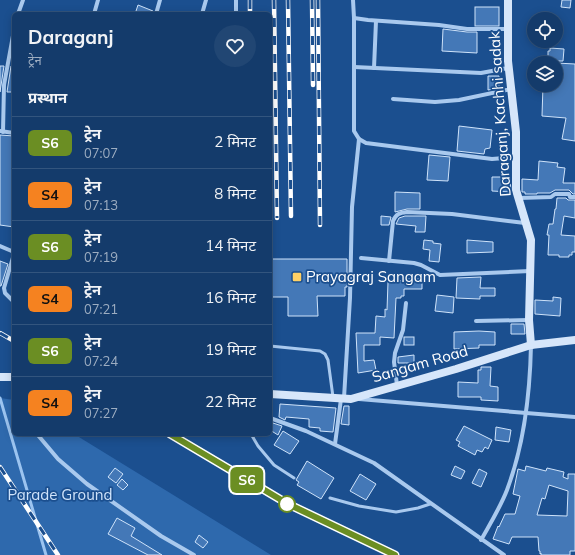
<!DOCTYPE html>
<html lang="hi">
<meta charset="utf-8">
<style>
:root{--surface:#143b6b;--page:#214673;--text:#f1f3f6;--muted:#9dadc1;--line:#33557e}
body{margin:0;font-family:Mulish,"Noto Sans Devanagari",sans-serif;background:var(--page);color:var(--text);height:100vh;display:flex;flex-direction:column;font-size:15px;white-space:nowrap}
*{box-sizing:border-box;margin:0}
p{font-size:13px;color:var(--muted)}
.icon{flex:none;width:22px;height:22px;fill:none;stroke:currentColor;stroke-width:2;stroke-linecap:round;stroke-linejoin:round}
.map{position:relative;flex:1;overflow:hidden}
.panel{position:absolute;left:12px;top:12px;width:260px;height:424px;display:flex;flex-direction:column;background:var(--surface);border-radius:6px;box-shadow:0 2px 10px #0003,0 0 0 1px var(--line)}
.panel>*{flex:none}
.badge{padding:0 8px;border-radius:6px;font-size:14px;line-height:26px}
.buttons{position:absolute;left:527px;top:12px;display:grid;gap:8px}
.buttons a{display:grid;place-items:center;width:36px;height:36px;border-radius:50%;background:var(--surface);box-shadow:0 2px 10px #0003,0 0 0 1px var(--line);font-size:20px}
.map>.badge{position:absolute;translate:-50% -50%;box-shadow:0 0 0 2px #fff}
h2{padding:0 16px;font-size:15px;line-height:36px}
.round{display:grid;place-items:center;flex:none;width:42px;height:42px;border-radius:21px;background:var(--page)}
.headline{display:flex;align-items:center;justify-content:space-between;height:68px;padding:0 16px}
h1{font-size:19px;font-weight:700;line-height:30px}
ul{padding:0;list-style:none}
li{display:flex;align-items:center;gap:12px;height:52px;padding:0 16px;border-top:1px solid var(--line)}
li div{flex:1}
li b{display:block;font-size:15px}
li em{font-style:normal}
li .badge{min-width:44px;font-weight:700;text-align:center}
.map>svg:first-child{display:block}
.green{fill:#2e69ad}
.lines{fill:none;stroke-linecap:round;stroke-linejoin:round}
.stream{stroke:#9cc4f0;stroke-width:3}
.building{fill:#4478b7;stroke:#cfe3fa;fill-rule:evenodd}
.lane{stroke:#a9c9ee;stroke-width:3}
.street{stroke:#a9c9ee;stroke-width:4}
.secondary{stroke:#d6e6fa;stroke-width:8}
.rail-casing{stroke:#fff;stroke-width:4.5}
.rail{stroke:#1b4f8f;stroke-width:3;stroke-dasharray:9;stroke-linecap:butt}
.line-casing{stroke:#fff;stroke-width:9}
.line{stroke:#6b8e23;stroke-width:6}
.poi-dot{fill:#ffd166;stroke:#1b4f8f;stroke-width:1.5}
.stop-dot{fill:#fff;stroke:#6b8e23;stroke-width:2}
.labels{text-anchor:middle;stroke-width:3.5;stroke-linejoin:round;paint-order:stroke}
.street-label{font-size:15px;fill:#fff;stroke:#1b4f8f}
.poi-label{font-size:15px;fill:#fff;stroke:#1b4f8f;text-anchor:start}
.park-label{font-size:15px;fill:#cfe3fa;stroke:#1b4f8f}
</style>
<div class="map">
<svg width="575" height="555" viewBox="0 0 575 555">
<rect width="100%" height="100%" fill="#1b4f8f"/>
<!-- green -->
<polygon class="green" points="0,398 14,400 14,434 74,434 271,555 0,555"/>
<g class="lines">
<!-- stream -->
<polyline class="stream" points="0,398 46,555"/>
</g>
<!-- building -->
<g class="building">
<polygon points="562,0 571,0 570,8 561,7"/>
<polygon points="138,5 153,11 153,14 135,14"/>
<rect x="475" y="7" width="24" height="19"/>
<polygon points="443,29 467,32 477,32 477,53 442,51"/>
<polygon points="550,48 564,49 563,61 548,61 548,51 550,51"/>
<polygon points="556,63 575,64 575,141 562,139 566,118 542,116 543,85 556,85"/>
<polygon points="0,66 4,66 0,92"/>
<polygon points="11,66 14,66 14,92 7,92"/>
<polygon points="488,76 499,76 499,88 488,90"/>
<polygon points="459,126 492,130 490,148 485,149 484,154 457,151"/>
<polygon points="0,135 14,136 14,227 0,225"/>
<polygon points="429,155 450,157 448,181 427,180"/>
<polygon points="539,161 558,163 557,167 565,168 563,183 575,183 575,194 573,194 569,190 555,190 550,193 537,193 537,194 525,194 525,192 522,192 522,179 538,180"/>
<polygon points="492,177 510,177 511,192 492,191"/>
<polygon points="395,192 420,193 420,209 407,209 395,212"/>
<polygon points="557,198 566,198 568,200 575,200 575,218 564,216 561,235 575,236 575,252 572,252 572,255 569,255 569,257 559,257 559,255 548,255 549,235 547,235 549,224 553,224 555,209 556,209"/>
<polygon points="381,216 391,217 389,225 381,225"/>
<polygon points="405,216 426,216 425,232 415,232 416,226 396,224 399,218"/>
<polygon points="424,240 433,241 433,243 441,244 439,262 429,261 430,250 423,249"/>
<polygon points="467,240 493,242 493,252 467,253"/>
<polygon points="270,259 347,259 347,287 345,287 345,296 317,296 318,316 288,316 288,297 270,297"/>
<polygon points="0,261 8,264 1,286 0,286"/>
<polygon points="481,277 480,288 495,288 495,296 480,296 480,299 456,298 457,278"/>
<polygon points="404,279 422,279 422,289 404,289 404,296 401,296 401,298 396,298 394,338 380,337 380,345 364,345 364,361 374,360 376,370 358,373 356,333 375,333 376,316 385,317 385,309 387,310 388,282 391,282 391,280 404,281"/>
<polygon points="437,295 454,297 453,313 435,311"/>
<polygon points="553,297 561,298 560,316 535,314 535,300 553,301"/>
<polygon points="511,324 524,324 525,334 511,334"/>
<polygon points="479,331 495,332 495,345 479,345 479,348 454,349 454,332"/>
<rect x="404" y="337" width="10" height="8"/>
<polygon points="414,355 414,363 398,363 398,357"/>
<polygon points="481,367 491,367 490,386 498,387 498,401 481,400 481,397 458,397 458,382 478,383 478,370 481,370"/>
<polygon points="280,404 336,408 333,432 320,431 320,428 309,427 309,419 286,417 285,420 279,417"/>
<polygon points="344,406 349,406 349,425 341,424"/>
<polygon points="270,422 282,426 278,435 270,430"/>
<polygon points="464,426 492,440 488,449 485,447 482,452 477,450 475,455 458,446 460,442 456,440"/>
<polygon points="496,427 511,430 509,442 495,440"/>
<polygon points="283,431 299,441 290,454 274,445"/>
<polygon points="307,461 334,478 321,499 297,485 299,482 296,480"/>
<polygon points="455,466 465,471 461,479 451,475"/>
<path d="M526,466L546,471L547,468L564,472L563,477L568,479V474H575V551H570V555H541V553L540,554V551H539L538,537H512L509,544L493,539L498,526L499,527L505,514H515L520,496L513,494L518,469L525,471ZM549,485L568,491L567,516L537,515L542,498L545,499Z"/>
<polygon points="115,468 123,474 116,483 108,477"/>
<polygon points="479,469 487,473 481,487 472,483"/>
<polygon points="360,474 376,484 366,500 350,491"/>
<polygon points="122,479 128,485 123,490 117,485"/>
<polygon points="117,518 135,528 131,536 162,555 148,555 108,534"/>
<polygon points="199,535 208,542 203,548 195,542"/>
</g>
<g class="lines">
<!-- lane -->
<g class="lane">
<polyline points="270,346 320,351 325,354 328,360 333,397"/>
<polyline points="251,434 258,446 274,465 294,478"/>
<polyline points="330,498 359,506 396,512 418,508 430,504"/>
</g>
<!-- street -->
<g class="street">
<polyline points="236,0 236,14"/>
<polyline points="353,0 354,18 354,131 359,139 366,143 492,159 516,157"/>
<polyline points="18,14 23,0"/>
<polyline points="94,14 98,0"/>
<polyline points="156,14 160,0"/>
<polyline points="202,14 206,0"/>
<polyline points="354,18 368,20 439,25 467,29 508,29"/>
<polyline points="354,67 481,73 508,68"/>
<polyline points="374,68 376,21"/>
<polyline points="393,99 435,102 459,100 511,89"/>
<polyline points="0,131 14,133"/>
<polyline points="3,132 4,85 14,30"/>
<polyline points="519,198 551,197 555,194 569,194 570,197 575,197"/>
<polyline points="0,246 14,252"/>
<polyline points="14,254 4,288 5,293 14,302"/>
<polyline points="361,258 414,263 421,265 440,275 530,271"/>
<path d="M389,261L393,221C396,214 399,213 407,212L452,214L525,223"/>
<polyline points="476,321 529,320"/>
<polyline points="397,385 394,362 395,353 403,330 406,303"/>
<polyline points="344,398 350,298 352,207 359,139"/>
<polyline points="359,399 575,417"/>
<polyline points="270,418 306,431 374,463 504,555"/>
<polyline points="37,434 58,459 87,484 161,536 194,555"/>
<polyline points="335,444 341,399"/>
<path d="M481,540C490,524 500,508 507,490C524,445 530,394 531,345"/>
</g>
<!-- secondary -->
<g class="secondary">
<polyline points="508,0 508,61 516,132 516,190 531,240 529,320 531,345"/>
<polyline points="0,377 14,377"/>
<polyline points="270,394 351,399 456,369 531,345 575,340"/>
</g>
<!-- rail casing -->
<g class="rail-casing">
<g id="rail">
<polyline points="250,0 250,14"/>
<polyline points="274,0 277,218"/>
<polyline points="288,0 291,216"/>
<polyline points="312,0 313,85"/>
<polyline points="318,0 320,225"/>
<polyline points="0,333 14,341"/>
<polyline points="170,434 287,504 395,555"/>
<polyline points="0,467 58,555"/>
</g>
</g>
<!-- rail -->
<use href="#rail" class="rail"/>
</g>
<g class="lines">
<!-- line casing -->
<g class="line-casing">
<polyline id="line" points="170,434 288,504 395,555"/>
</g>
<!-- line -->
<use href="#line" class="line"/>
</g>
<!-- markers -->
<rect class="poi-dot" x="292" y="272" width="10" height="10" rx="2"/>
<circle class="stop-dot" cx="287" cy="504" r="8"/>
<g class="labels">
<!-- street labels -->
<g class="street-label">
<text transform="translate(500 114) rotate(-94)" y="5">Daraganj, Kachhi sadak</text>
<text transform="translate(420 364) rotate(-16)" y="5">Sangam Road</text>
</g>
<!-- poi labels -->
<g class="poi-label">
<text x="306" y="282">Prayagraj Sangam</text>
</g>
<!-- park labels -->
<g class="park-label">
<text x="60" y="500">Parade Ground</text>
</g>
</g>
</svg>
<div class="buttons">
<a><svg class="icon" aria-label="locate" viewBox="0 0 24 24"><circle cx="12" cy="12" r="6"/><path d="M12 2v4M12 18v4M2 12h4M18 12h4"/></svg></a>
<a><svg class="icon" aria-label="layers" viewBox="0 0 24 24"><path d="M12 4l9 5-9 5-9-5zM3 14l9 5 9-5"/></svg></a>
</div>
<b class="badge" style="left:247px;top:480px;background:#6b8e23;color:#fff">S6</b>
<section class="panel">
<div class="headline"><div><h1>Daraganj</h1><p>ट्रेन</p></div><a class="round"><svg class="icon" aria-label="heart" viewBox="0 0 24 24"><path d="M12 20l-8-8c-3-5 5-10 8-4 3-6 11-1 8 4z"/></svg></a></div>
<h2>प्रस्थान</h2>
<ul>
<li><span class="badge" style="background:#6b8e23;color:#fff">S6</span><div><b>ट्रेन</b><p>07:07</p></div><em>2 मिनट</em></li>
<li><span class="badge" style="background:#f58220;color:#111">S4</span><div><b>ट्रेन</b><p>07:13</p></div><em>8 मिनट</em></li>
<li><span class="badge" style="background:#6b8e23;color:#fff">S6</span><div><b>ट्रेन</b><p>07:19</p></div><em>14 मिनट</em></li>
<li><span class="badge" style="background:#f58220;color:#111">S4</span><div><b>ट्रेन</b><p>07:21</p></div><em>16 मिनट</em></li>
<li><span class="badge" style="background:#6b8e23;color:#fff">S6</span><div><b>ट्रेन</b><p>07:24</p></div><em>19 मिनट</em></li>
<li><span class="badge" style="background:#f58220;color:#111">S4</span><div><b>ट्रेन</b><p>07:27</p></div><em>22 मिनट</em></li>
</ul>
</section>
</div>
